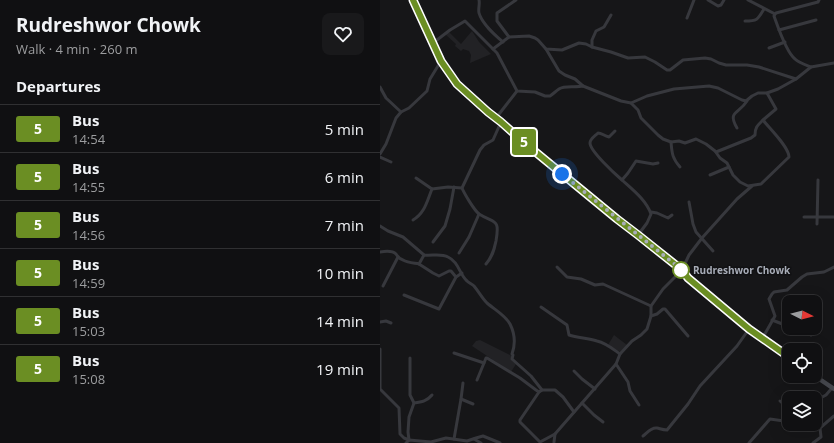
<!DOCTYPE html>
<meta charset="utf-8">
<style>
:root{--surface:#101012;--page:#19191b;--text:#f1f3f6;--muted:#9c9d9f;--line:#303032}
body{margin:0;font-family:"Open Sans",sans-serif;background:var(--page);color:var(--text);height:100vh;display:flex;flex-direction:column;font-size:15px;white-space:nowrap}
*{box-sizing:border-box;margin:0}
p{font-size:13px;color:var(--muted)}
.icon{flex:none;width:22px;height:22px;fill:none;stroke:currentColor;stroke-width:2;stroke-linecap:round;stroke-linejoin:round}
.map{position:relative;flex:1;overflow:hidden}
.panel{display:flex;flex-direction:column;background:var(--surface);width:380px}
.panel>*{flex:none}
.badge{padding:0 8px;border-radius:3px;font-size:14px;line-height:26px}
.needle{width:26px;rotate:96deg}
.buttons{position:absolute;left:402px;top:295px;display:grid;gap:8px}
.buttons a{display:grid;place-items:center;width:40px;height:40px;border-radius:8px;background:var(--surface);box-shadow:0 4px 16px #0002,0 0 0 1px var(--line);font-size:20px}
.you{position:absolute;width:20px;height:20px;margin:-10px;border:3px solid #fff;border-radius:50%;background:#1a73e8;box-shadow:0 0 0 6px #1a73e833}
.map>.badge{position:absolute;translate:-50% -50%;box-shadow:0 0 0 2px #fff}
h2{padding:0 16px;font-size:15px;line-height:36px}
.round{display:grid;place-items:center;flex:none;width:42px;height:42px;border-radius:8px;background:var(--page)}
.summary{display:flex;align-items:center;justify-content:space-between;height:68px;padding:0 16px}
h1{font-size:19px;font-weight:700;line-height:30px}
ul{padding:0;list-style:none}
li{display:flex;align-items:center;gap:12px;height:48px;padding:0 16px;border-top:1px solid var(--line)}
li div{flex:1}
li b{display:block;font-size:15px}
li em{font-style:normal}
li .badge{min-width:44px;font-weight:700;text-align:center}
main{display:flex;flex:1;min-height:0}
.map>svg:first-child{display:block}
.built{fill:#222225}
.lines{fill:none;stroke-linecap:round;stroke-linejoin:round}
.minor{stroke:#37383d;stroke-width:3}
.secondary{stroke:#45474d;stroke-width:4.5}
.line-casing{stroke:#fff;stroke-width:9}
.line{stroke:#6b8e23;stroke-width:6}
.walk{stroke:#a8adb8;stroke-width:4;stroke-dasharray:0 7.2}
.stop-dot{fill:#fff;stroke:#6b8e23;stroke-width:2}
.labels{text-anchor:middle;stroke-width:3;stroke-linejoin:round;paint-order:stroke}
.stop-label{font-size:10px;font-weight:bold;fill:#a8adb8;stroke:#111113;text-anchor:start}
</style>
<main>
<section class="panel">
<div class="summary"><div><h1>Rudreshwor Chowk</h1><p>Walk · 4 min · 260 m</p></div><a class="round"><svg class="icon" aria-label="heart" viewBox="0 0 24 24"><path d="M12 20l-8-8c-3-5 5-10 8-4 3-6 11-1 8 4z"/></svg></a></div>
<h2>Departures</h2>
<ul>
<li><span class="badge" style="background:#6b8e23;color:#fff">5</span><div><b>Bus</b><p>14:54</p></div><em>5 min</em></li>
<li><span class="badge" style="background:#6b8e23;color:#fff">5</span><div><b>Bus</b><p>14:55</p></div><em>6 min</em></li>
<li><span class="badge" style="background:#6b8e23;color:#fff">5</span><div><b>Bus</b><p>14:56</p></div><em>7 min</em></li>
<li><span class="badge" style="background:#6b8e23;color:#fff">5</span><div><b>Bus</b><p>14:59</p></div><em>10 min</em></li>
<li><span class="badge" style="background:#6b8e23;color:#fff">5</span><div><b>Bus</b><p>15:03</p></div><em>14 min</em></li>
<li><span class="badge" style="background:#6b8e23;color:#fff">5</span><div><b>Bus</b><p>15:08</p></div><em>19 min</em></li>
</ul>
</section>
<div class="map">
<svg width="454" height="443" viewBox="0 0 454 443">
<rect width="100%" height="100%" fill="#161618"/>
<!-- built -->
<g class="built">
<polygon points="92,31 99,42 111,54 90,63 91,55 89,51 83,49 81,51 75,46 76,44 65,34 69,32 81,44"/>
<polygon points="234,335 247,345 240,352 228,345"/>
<polygon points="100,340 132,356 131,359 136,364 131,372 92,346 96,341"/>
</g>
<g class="lines">
<!-- minor -->
<g class="minor">
<path d="M99,0C100,4 98,9 99,13C102,24 115,35 123,42"/>
<polyline points="328,0 338,6 341,5 344,0"/>
<path d="M368,0L395,14L394,16C398,27 406,52 415,59C419,63 426,65 431,67"/>
<polyline points="395,14 396,13 438,2 439,0"/>
<polyline points="307,18 314,0"/>
<path d="M365,21C378,21 378,19 384,9"/>
<polyline points="399,30 436,20"/>
<polyline points="129,37 117,21 117,13 136,0"/>
<path d="M53,43L70,30L85,21L117,53L137,91L155,92L165,96H170C173,94 176,91 179,89C185,85 195,88 203,86L241,101L251,103L258,110L261,118L278,135L283,139L291,142L299,141L305,143L316,139L326,144L335,151L340,158L347,163L353,175L360,182L368,186L381,184L409,157C409,147 390,129 383,120L396,109L387,93"/>
<polyline points="212,47 231,52 248,58 265,57 275,62 287,70 290,70 303,60 325,58 331,59 339,63 346,65 367,65 379,67 416,79"/>
<polyline points="389,48 405,42"/>
<polyline points="113,49 129,37 149,36 155,38 158,40 166,49 182,50 199,43 206,44 212,47 212,40 216,31 224,27 231,15"/>
<polyline points="166,49 179,71 185,75 195,79 203,86"/>
<polyline points="0,87 6,98 21,112"/>
<polyline points="251,103 267,96 294,89 329,86 338,88 362,100 366,101 372,96 378,93 387,93 398,89 416,79 431,67 454,63"/>
<polyline points="116,118 137,91"/>
<path d="M357,128C347,111 359,114 367,101"/>
<path d="M235,131L229,137C224,136 222,133 218,133C215,136 210,139 210,143C210,151 235,174 242,180"/>
<path d="M291,142C292,153 292,158 300,167"/>
<path d="M336,152L371,138L375,135C375,127 378,125 383,120"/>
<polyline points="0,154 6,144 16,118 21,112 29,108 47,91 50,79 61,61"/>
<polyline points="0,157 11,162"/>
<polyline points="330,175 349,167"/>
<polyline points="36,178 52,189 68,187 82,188"/>
<polyline points="309,202 313,224 316,232 333,251"/>
<polyline points="271,212 277,213 288,218 292,215"/>
<polyline points="424,217 454,217"/>
<path d="M33,220C45,213 47,201 52,189"/>
<polyline points="437,224 438,180"/>
<path d="M0,226L8,231L23,237L44,255C52,256 61,253 68,257C79,262 79,274 87,281C89,283 92,284 94,286C99,292 102,298 107,303C115,310 125,315 130,324C135,334 136,343 132,354L133,355L132,359L151,376L162,390H175L183,397L194,412"/>
<path d="M258,235L267,223L271,214C266,200 253,190 242,180L248,173L256,161L273,164L278,163"/>
<polyline points="53,242 65,226 70,209 74,187"/>
<path d="M0,252C5,251 12,250 16,254C18,257 19,259 23,260C28,263 34,263 39,264L44,255"/>
<polyline points="79,253 89,237 99,214"/>
<polyline points="39,264 53,273 59,276 69,271 71,271 76,277"/>
<path d="M106,264C112,257 114,251 116,241C120,218 115,224 99,214C94,210 84,193 82,188L100,150L104,145L113,140L121,122"/>
<polyline points="177,267 187,277 201,279 215,285 223,284 271,306"/>
<polyline points="3,286 18,257"/>
<polyline points="24,295 59,309 76,277 82,273"/>
<path d="M161,307L187,325L189,335C198,338 208,338 217,341C226,343 233,349 240,354"/>
<polyline points="271,316 277,314 283,309 285,309 308,336"/>
<polyline points="392,320 405,325 409,325"/>
<polyline points="0,322 6,321 11,323"/>
<polyline points="422,328 428,332 431,335"/>
<polyline points="382,339 395,316 389,299 392,294 394,292 407,290 422,277 427,274 444,272 454,267"/>
<polyline points="0,349 0,389 19,408 20,434 24,438 29,440"/>
<polyline points="74,353 104,363 97,380"/>
<polyline points="104,363 106,358 107,358 140,378 156,390 159,392"/>
<polyline points="236,364 248,382 250,391 259,405"/>
<polyline points="194,371 202,379 215,389"/>
<polyline points="162,390 159,392 140,420 140,422 160,442 175,434"/>
<polyline points="81,399 93,404"/>
<polyline points="400,401 409,409"/>
<polyline points="435,401 446,395 452,388"/>
<path d="M34,403C42,402 47,401 52,395"/>
<polyline points="202,403 214,415 223,422"/>
<path d="M263,436C267,433 271,427 277,428C281,429 283,430 287,430L308,404L320,386L357,346L369,329"/>
<polyline points="74,439 81,399 83,383"/>
<polyline points="94,439 101,443"/>
<polyline points="29,440 28,432 29,417 34,403 30,395 30,358"/>
<polyline points="174,442 175,434 236,364 240,354 252,341 261,335 267,329 271,316 271,306 283,289 302,270 309,255 322,238 357,199 372,186"/>
<polyline points="26,443 29,440 51,442 66,438 87,441 96,438 103,436 120,443"/>
<polyline points="369,443 390,419 404,421 406,420 409,417"/>
<polyline points="433,443 441,437 440,428 454,416"/>
</g>
<!-- secondary -->
<g class="secondary">
<path d="M33,0L61,61L77,84L108,112L121,122L147,145L237,219L258,235L302,270C311,282 322,290 333,300C358,320 383,339 409,357"/>
<polyline points="435,376 454,389"/>
</g>
</g>
<g class="lines">
<!-- line casing -->
<g class="line-casing">
<polyline id="line" points="33,0 61,61 77,84 108,112 121,122 147,145 237,219 258,235 302,270 308,278 369,329 409,357"/>
</g>
<!-- line -->
<use href="#line" class="line"/>
<!-- walk -->
<path class="walk" d="M182,174C222,206 262,238 302,270H301"/>
</g>
<!-- markers -->
<circle class="stop-dot" cx="301" cy="270" r="8"/>
<g class="labels">
<!-- stop labels -->
<g class="stop-label">
<text x="313" y="274">Rudreshwor Chowk</text>
</g>
</g>
</svg>
<div class="buttons">
<a><svg class="needle" viewBox="-14 -14 28 28"><path d="M0-13l5 13h-10z" fill="#e53935"/><path d="M0 13l5-13h-10z" fill="#9c9d9f"/></svg></a>
<a><svg class="icon" aria-label="locate" viewBox="0 0 24 24"><circle cx="12" cy="12" r="6"/><path d="M12 2v4M12 18v4M2 12h4M18 12h4"/></svg></a>
<a><svg class="icon" aria-label="layers" viewBox="0 0 24 24"><path d="M12 4l9 5-9 5-9-5zM3 14l9 5 9-5"/></svg></a>
</div>
<div class="you" style="left:182px;top:174px"></div>
<b class="badge" style="left:144px;top:142px;background:#6b8e23;color:#fff">5</b>
</div>
</main>
